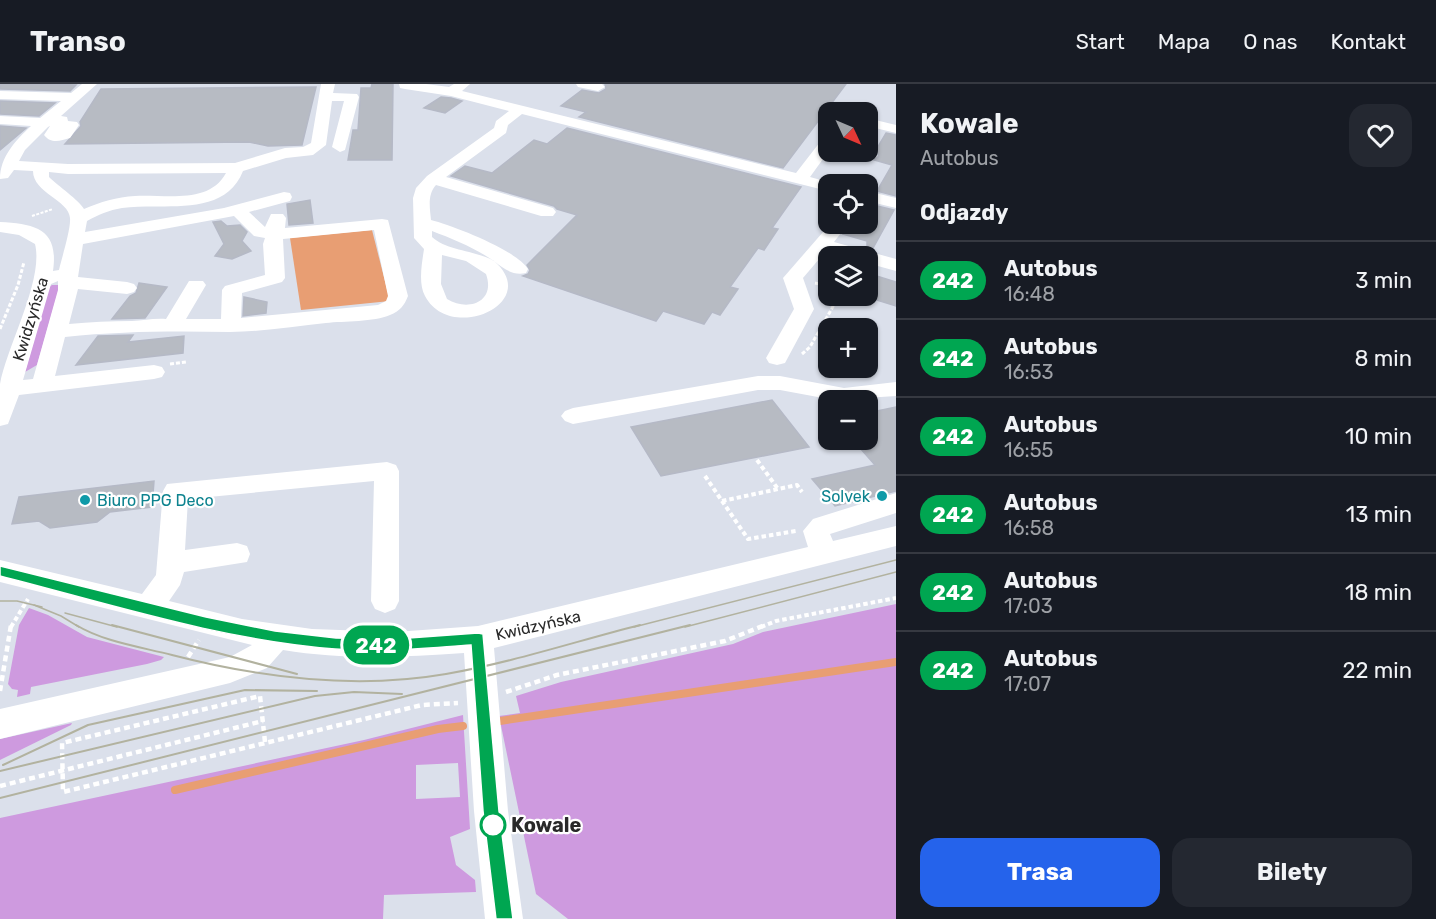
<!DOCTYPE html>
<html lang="pl">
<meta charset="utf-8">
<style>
:root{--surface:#171b24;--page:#242831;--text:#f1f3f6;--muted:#9ea1a6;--line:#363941;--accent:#2563eb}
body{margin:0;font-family:Rubik,sans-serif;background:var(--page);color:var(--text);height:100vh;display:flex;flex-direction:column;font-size:22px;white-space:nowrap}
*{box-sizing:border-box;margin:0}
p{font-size:20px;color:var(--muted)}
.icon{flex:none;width:33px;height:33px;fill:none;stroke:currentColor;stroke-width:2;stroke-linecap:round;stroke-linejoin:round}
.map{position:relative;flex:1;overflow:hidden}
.side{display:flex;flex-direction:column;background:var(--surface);width:540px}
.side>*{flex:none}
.badge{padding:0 12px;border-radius:20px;font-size:21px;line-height:39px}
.needle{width:39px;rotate:134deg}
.fabs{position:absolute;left:818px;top:18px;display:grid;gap:12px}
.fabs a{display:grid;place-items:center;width:60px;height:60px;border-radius:12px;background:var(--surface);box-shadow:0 2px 4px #0004;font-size:30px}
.map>.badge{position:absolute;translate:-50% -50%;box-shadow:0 0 0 3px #fff}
h2{padding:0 24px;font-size:22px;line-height:54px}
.round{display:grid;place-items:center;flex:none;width:63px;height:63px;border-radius:18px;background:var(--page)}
.headline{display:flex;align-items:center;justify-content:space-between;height:102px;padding:0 24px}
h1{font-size:28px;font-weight:700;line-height:45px}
.cta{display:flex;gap:12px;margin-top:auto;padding:12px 24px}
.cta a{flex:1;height:69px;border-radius:18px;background:var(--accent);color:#fff;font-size:24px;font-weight:700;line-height:69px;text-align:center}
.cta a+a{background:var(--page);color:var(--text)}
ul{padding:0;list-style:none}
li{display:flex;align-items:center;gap:18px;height:78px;padding:0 24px;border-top:2px solid var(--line)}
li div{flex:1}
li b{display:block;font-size:22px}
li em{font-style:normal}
li .badge{min-width:66px;font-weight:700;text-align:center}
header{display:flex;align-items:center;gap:36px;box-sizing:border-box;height:84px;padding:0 30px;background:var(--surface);border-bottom:2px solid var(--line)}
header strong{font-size:28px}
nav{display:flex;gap:33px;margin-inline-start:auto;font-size:21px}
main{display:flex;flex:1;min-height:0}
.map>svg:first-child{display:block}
.green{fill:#ce9adf;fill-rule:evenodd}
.water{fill:#e89e73}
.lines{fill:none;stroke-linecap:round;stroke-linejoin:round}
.stream{stroke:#e89e73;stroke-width:8}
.building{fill:#b7bbc3;stroke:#b5b9c6;stroke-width:1.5}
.path-far3{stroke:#fff;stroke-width:2;stroke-dasharray:3 1.5;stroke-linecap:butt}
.path-far2{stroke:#fff;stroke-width:3;stroke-dasharray:4 2;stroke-linecap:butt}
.path-far1{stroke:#fff;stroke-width:4;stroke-dasharray:4.5 3;stroke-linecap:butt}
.path{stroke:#fff;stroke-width:4.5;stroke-dasharray:6 4;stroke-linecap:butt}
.minor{fill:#fff;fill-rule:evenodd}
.tram-far1{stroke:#b2b29f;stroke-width:1.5}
.tram{stroke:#b2b29f;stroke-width:2}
.line{fill:#00a651;stroke:#fff;stroke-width:1.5}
.culture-dot{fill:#0f9aa8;stroke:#fff;stroke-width:2}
.stop-dot{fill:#fff;stroke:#00a651;stroke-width:3}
.labels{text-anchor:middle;stroke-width:4.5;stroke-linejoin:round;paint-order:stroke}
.street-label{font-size:16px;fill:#292929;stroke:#fff}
.culture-label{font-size:16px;fill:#0d838f;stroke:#fff;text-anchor:end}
.near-stop-label{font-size:20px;font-weight:bold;fill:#292929;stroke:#fff;text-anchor:start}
</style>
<header>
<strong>Transo</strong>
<nav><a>Start</a><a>Mapa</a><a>O nas</a><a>Kontakt</a></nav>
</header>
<main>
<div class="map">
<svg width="896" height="835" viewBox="0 0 896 835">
<rect width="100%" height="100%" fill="#dbe0eb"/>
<!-- green -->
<g class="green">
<polygon points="52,201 60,201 37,281 25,288 49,203"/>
<polygon points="896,520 896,835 568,835 536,810 499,632 520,629 516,612 561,598 733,560 763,548"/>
<polygon points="29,524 48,531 87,553 164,573 161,576 147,580 31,603 30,610 17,613 18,606 12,605 8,600 19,541"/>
<path d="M463,631L470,745L450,753L456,781L475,796L476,808L384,811L383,835H0V734L364,656ZM458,679L460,713L416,715V681Z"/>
<polygon points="72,639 71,641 0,676 0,655"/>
</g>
<!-- water -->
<polygon class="water" points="372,146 390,217 301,226 290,154"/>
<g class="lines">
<!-- stream -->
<g class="stream">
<polyline points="500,637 896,578"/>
<polyline points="175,706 438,645 463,642"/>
</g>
</g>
<!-- building -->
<g class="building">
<polygon points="0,0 52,0 76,1 70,7 0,5"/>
<polygon points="372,0 393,0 392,76 348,76 353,46 358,46 361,4 371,4"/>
<polygon points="605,0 846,0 783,84 579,33 586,28 561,22 582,6 599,9 606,5"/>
<polygon points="316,3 302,61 268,62 249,58 65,60 81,42 80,38 101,5"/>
<polygon points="441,13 451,14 462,17 445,29 424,24"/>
<polygon points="0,17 55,19 39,32 0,30"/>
<polygon points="0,42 26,44 0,66"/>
<polygon points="567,44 801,103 772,144 778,145 764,166 758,164 730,203 738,205 720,231 712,228 704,240 663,227 656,237 523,192 528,190 530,186 527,181 577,131 557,125 554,122 451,92 465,82 492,89 534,56 547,60"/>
<polygon points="886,49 896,51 896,112 877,107 892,81 874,76 879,72 876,66"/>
<polygon points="310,116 313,139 289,141 287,120"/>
<polygon points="869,120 894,126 872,166 867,165 867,157 843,150 850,140 867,140 867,124"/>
<polygon points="221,137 227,142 240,141 247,148 242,157 251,167 232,175 215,172 224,160 213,138"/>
<polygon points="867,189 896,198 896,222 867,213"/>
<polygon points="139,199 167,203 145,234 112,235 130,212 136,209"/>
<polygon points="244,213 267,218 266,229 243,232"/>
<polygon points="133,251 128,258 184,252 183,269 76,281 98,252"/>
<polygon points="772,316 809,363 661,392 631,343"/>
<polygon points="896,323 896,407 835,422 812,395 875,381 853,356 867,356 867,329"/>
<polygon points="154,397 152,423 110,428 97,438 50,444 39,437 12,440 19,413"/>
</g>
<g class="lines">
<!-- path-far3 -->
<polyline class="path-far3" points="32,132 53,125"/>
<!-- path-far2 -->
<g class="path-far2">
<polyline points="815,199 828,202"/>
<polyline points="0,245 18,201 24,178"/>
<polyline points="802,270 810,263 839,212"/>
<polyline points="170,280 186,278"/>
</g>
<!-- path-far1 -->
<g class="path-far1">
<polyline points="757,376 778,405"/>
<polyline points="705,392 748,455 796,447"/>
<polyline points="722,417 797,401 802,408"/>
<polyline points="11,543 28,515"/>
<polyline points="761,543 776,537 896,514"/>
</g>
<!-- path -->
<g class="path">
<polyline points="188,573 199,556"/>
<polyline points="0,607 11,541"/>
<polyline points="506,608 557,591 725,557 765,541"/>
<polyline points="265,658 260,612 62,659 63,708 422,621 458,619"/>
<polyline points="0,702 263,637"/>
</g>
<!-- minor -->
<g class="minor">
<path d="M82,0H97L61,32L67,33L68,37L77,38L79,41L70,54C60,57 51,60 44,51L50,42L48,43L25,66L19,77L68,80L235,79L285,64L303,63L311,59L321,0H335L333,9L357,10L359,13L345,66L340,68L332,63L344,17H332L326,61L313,71L286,74L243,87C224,135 162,118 122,124C109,126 98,131 87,137L85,148L224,124L284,108L290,109L292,113L290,117L249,128L265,143L271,130H283L286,134L285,144L382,135L388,136L408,212C404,222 400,227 390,231C374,238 344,237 326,239C295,242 261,248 230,248C174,247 121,247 65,253L55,292L154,281L162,283L165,288L162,293L154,295L19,311L8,340L0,342C0,328 0,313 0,300C7,262 44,196 35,160L19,151L0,148V138C36,140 59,145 53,187L59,186C62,173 71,145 70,134C69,116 33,109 33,87L14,86L8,94L0,95C0,73 15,57 31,42L0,40V32L40,34L61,17L0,15V7L71,9ZM49,88L68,90L226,89C209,121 164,110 135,112C117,113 100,118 84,125C79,116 58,102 49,93ZM234,132L254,152L265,154L263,160L265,191L225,202L222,206L221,235H186L206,201L203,197H189L166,235C153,234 143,237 132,237C111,237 90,238 69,240L78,205L127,210L134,208L137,204L134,200L127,198L78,193L83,160ZM374,146L388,212L386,217L378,221L241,234L242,209L282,198L285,194L283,155ZM58,197V206L33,295L23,296L51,200Z"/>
<path d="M399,0H426L449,3L454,0H470L462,7L796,89L820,58L828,57V68L810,93L835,100H828V107L522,30L508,41L506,49L446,93L553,124L556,128L553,132H541L436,101C427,111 430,124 431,136C454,142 516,166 528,185L526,189C513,192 504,185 494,177C543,219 450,260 425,212C418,199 422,179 424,165L414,154L413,114L416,104L427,92L494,44L496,37L509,27L451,12L405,5L400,4ZM432,147C453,155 475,164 494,177C475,166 447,167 432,153ZM442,171L466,177L486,190C496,218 468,228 447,215L441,200Z"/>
<polygon points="576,0 602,0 605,3 598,7 578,3"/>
<polygon points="867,34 896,41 896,49 867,42"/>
<path d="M867,66L875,68L877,71L875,74C866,76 851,75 846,68Z"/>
<polygon points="867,107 896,114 896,124 867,117"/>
<polygon points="830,140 848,140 834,158 896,175 896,187 867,179 867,172 845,172 826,167 803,194 814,225 785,279 777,281 769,279 766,274 794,225 783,194"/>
<polygon points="758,292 780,292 844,304 896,298 896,312 834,316 780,306 758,306 573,340 565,337 561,332 565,327 573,324"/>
<path d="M387,378L396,381L399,387V517L395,525L385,529L375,525L371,517L374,397L188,415L185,466L237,459L247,462L250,470L247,478L184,488L180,501L169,517L242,535L312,545L395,548L478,542L808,463L803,447L813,435L896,409V429L830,450L833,457L896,442V462L494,564L508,727L523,835H485L474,727L464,569C403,573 343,576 283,566L267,584L230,599L0,655V625L230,573L252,561L0,498V476L142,510L156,491L163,407L167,400Z"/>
</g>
<!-- tram-far1 -->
<g class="tram-far1">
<polyline points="0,517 17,517 42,523"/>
<polyline points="34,521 61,532 79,543"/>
<polyline points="65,529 117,543"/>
<polyline points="634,543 896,476"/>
<polyline points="685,543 896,488"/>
</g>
<!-- tram -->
<g class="tram">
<path d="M76,541C104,558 141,563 172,571C261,594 354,606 446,590C510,579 577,557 640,541"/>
<polyline points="112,541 297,590"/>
<polyline points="3,681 88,641 245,606 317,607"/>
<polyline points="0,687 315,612 354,608 402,610"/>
<polyline points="0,714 690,541"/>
</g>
</g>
<!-- line -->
<path class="line" d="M0,482L206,533L275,547L336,554L395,555L478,549L483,550L499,727L513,835H496L483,727L471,561C426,564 380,569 335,565C221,556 110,520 0,492Z"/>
<!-- markers -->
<g class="culture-dot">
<circle cx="882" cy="412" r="6"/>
<circle cx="85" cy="416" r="6"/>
</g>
<circle class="stop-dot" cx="493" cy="741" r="12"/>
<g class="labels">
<!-- street labels -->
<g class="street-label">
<text transform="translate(30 235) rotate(-73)" y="6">Kwidzyńska</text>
<text transform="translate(538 541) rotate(-13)" y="6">Kwidzyńska</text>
</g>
<!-- culture labels -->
<g class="culture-label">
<text x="870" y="418">Solvek</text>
<text x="97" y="422" text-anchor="start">Biuro PPG Deco</text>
</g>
<!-- near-stop labels -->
<g class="near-stop-label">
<text x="511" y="748">Kowale</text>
</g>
</g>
</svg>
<div class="fabs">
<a><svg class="needle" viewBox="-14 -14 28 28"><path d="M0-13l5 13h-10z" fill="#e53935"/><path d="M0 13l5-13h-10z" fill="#9ea1a6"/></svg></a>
<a><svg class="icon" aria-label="locate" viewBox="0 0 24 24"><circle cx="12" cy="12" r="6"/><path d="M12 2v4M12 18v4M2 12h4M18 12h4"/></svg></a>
<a><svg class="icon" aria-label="layers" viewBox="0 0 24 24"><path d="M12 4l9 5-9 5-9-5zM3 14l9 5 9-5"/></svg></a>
<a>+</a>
<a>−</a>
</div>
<b class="badge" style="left:376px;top:561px;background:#00a651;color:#fff">242</b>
</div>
<section class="side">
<div class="headline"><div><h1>Kowale</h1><p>Autobus</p></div><a class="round"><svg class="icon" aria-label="heart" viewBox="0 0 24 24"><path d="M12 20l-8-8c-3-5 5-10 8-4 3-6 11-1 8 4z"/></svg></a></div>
<h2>Odjazdy</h2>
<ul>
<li><span class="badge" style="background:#00a651;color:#fff">242</span><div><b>Autobus</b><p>16:48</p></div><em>3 min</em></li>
<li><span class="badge" style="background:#00a651;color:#fff">242</span><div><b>Autobus</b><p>16:53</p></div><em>8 min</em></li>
<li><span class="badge" style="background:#00a651;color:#fff">242</span><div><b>Autobus</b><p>16:55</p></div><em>10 min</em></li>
<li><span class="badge" style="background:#00a651;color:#fff">242</span><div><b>Autobus</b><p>16:58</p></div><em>13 min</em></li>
<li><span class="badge" style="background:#00a651;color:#fff">242</span><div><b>Autobus</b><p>17:03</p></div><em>18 min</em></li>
<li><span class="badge" style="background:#00a651;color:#fff">242</span><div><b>Autobus</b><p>17:07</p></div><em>22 min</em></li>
</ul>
<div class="cta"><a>Trasa</a><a>Bilety</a></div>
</section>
</main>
